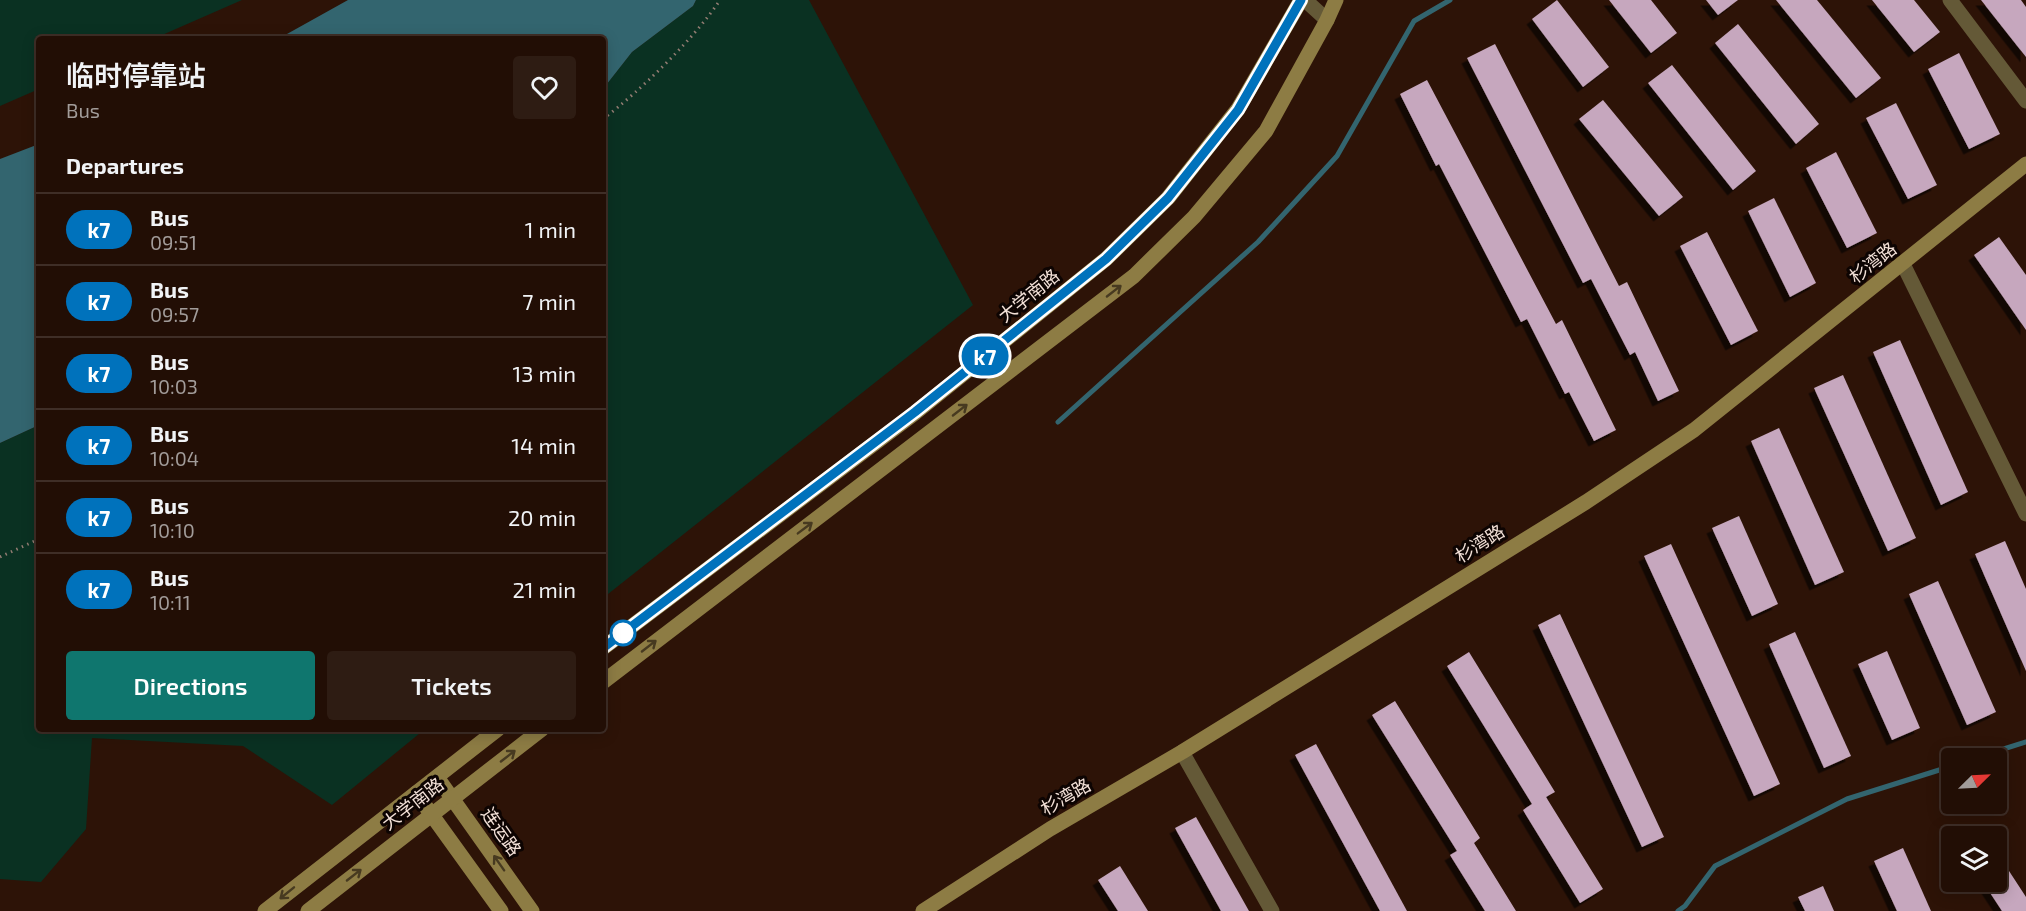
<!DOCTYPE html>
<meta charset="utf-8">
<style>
:root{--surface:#220e05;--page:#2e1c13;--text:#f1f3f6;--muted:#a29c9a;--line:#3f2e27;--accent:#0f766e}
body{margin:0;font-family:"Exo 2","Noto Sans SC",sans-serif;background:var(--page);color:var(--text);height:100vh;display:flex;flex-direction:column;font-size:22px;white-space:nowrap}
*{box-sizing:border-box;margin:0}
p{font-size:20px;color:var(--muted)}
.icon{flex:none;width:33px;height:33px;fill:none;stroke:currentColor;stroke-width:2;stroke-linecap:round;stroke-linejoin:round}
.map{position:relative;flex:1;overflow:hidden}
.drawer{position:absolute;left:36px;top:36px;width:570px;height:696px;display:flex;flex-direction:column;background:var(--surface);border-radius:6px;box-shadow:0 3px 15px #0003,0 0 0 2px var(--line)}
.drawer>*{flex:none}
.badge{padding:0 12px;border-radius:20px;font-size:21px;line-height:39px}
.needle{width:39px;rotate:66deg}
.tools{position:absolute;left:1941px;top:748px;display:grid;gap:12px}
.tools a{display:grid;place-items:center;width:66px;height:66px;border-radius:6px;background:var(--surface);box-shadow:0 3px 15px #0003,0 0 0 2px var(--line);font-size:30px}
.map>.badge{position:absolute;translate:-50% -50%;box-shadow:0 0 0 3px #fff}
h2{padding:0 30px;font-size:22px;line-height:54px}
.round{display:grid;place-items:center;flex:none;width:63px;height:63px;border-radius:6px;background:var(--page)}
.summary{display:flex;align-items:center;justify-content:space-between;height:102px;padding:0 30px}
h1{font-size:28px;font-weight:600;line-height:45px}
.action{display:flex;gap:12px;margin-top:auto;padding:12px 30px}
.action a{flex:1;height:69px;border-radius:6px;background:var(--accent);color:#fff;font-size:24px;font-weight:600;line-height:69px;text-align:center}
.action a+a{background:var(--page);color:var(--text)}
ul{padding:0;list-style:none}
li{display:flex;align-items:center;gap:18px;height:72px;padding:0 30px;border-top:2px solid var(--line)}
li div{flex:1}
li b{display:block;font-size:22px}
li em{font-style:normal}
li .badge{min-width:66px;font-weight:700;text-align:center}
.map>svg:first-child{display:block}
.green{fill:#0a3122}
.water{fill:#33656f}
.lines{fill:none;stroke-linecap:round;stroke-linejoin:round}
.stream{stroke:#33656f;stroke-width:5}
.building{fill:#c6a7be;filter:url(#shadow)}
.path{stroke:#937d73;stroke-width:3;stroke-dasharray:1.5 4.5;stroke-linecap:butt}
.street{stroke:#645937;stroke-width:15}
.secondary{stroke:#8d7c44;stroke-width:15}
.oneway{stroke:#473a20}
.line-casing{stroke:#fff;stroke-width:14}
.line{stroke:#0072bc;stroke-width:9}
.stop-dot{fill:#fff;stroke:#0072bc;stroke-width:3}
.labels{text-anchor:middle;stroke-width:6;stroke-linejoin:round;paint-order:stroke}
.street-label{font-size:18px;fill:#f3e1d8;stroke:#0d0402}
</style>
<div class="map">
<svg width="2026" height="911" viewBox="0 0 2026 911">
<defs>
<filter id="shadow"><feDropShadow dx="-5.5" dy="5.5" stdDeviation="0" flood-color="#0009"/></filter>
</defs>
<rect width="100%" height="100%" fill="#2d1307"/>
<!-- green -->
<g class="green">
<polygon points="0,0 242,0 153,39 39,39 39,89 0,106"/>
<polygon points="696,0 809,0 973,305 603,598 603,89 632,52 693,6"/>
<polygon points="39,425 39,729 425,729 332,805 243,746 92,738 86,829 41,882 0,879 0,443"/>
</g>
<!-- water -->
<g class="water">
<polygon points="348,0 696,0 693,6 632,52 603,89 603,39 278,39"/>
<polygon points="39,144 39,425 0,443 0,159"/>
</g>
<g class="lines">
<!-- stream -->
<g class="stream">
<polyline points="1058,422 1258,242 1337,156 1414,21 1450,0"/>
<polyline points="1972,759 2026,742"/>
<polyline points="1678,911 1685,906 1715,866 1847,799 1952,766"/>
</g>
</g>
<!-- building -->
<g class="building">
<polygon points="1557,0 1609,67 1583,87 1532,19"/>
<polygon points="1609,0 1651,0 1677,33 1651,53"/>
<polygon points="1706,0 1738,0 1718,15"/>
<polygon points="1776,0 1817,0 1881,78 1856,98"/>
<polygon points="1872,0 1914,0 1940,32 1914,52"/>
<polygon points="1981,0 2021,0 2026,7 2026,57"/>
<polygon points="1738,24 1819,124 1796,144 1715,43"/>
<polygon points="1495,44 1619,286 1627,282 1679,391 1658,401 1635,352 1630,355 1591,279 1583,283 1467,58"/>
<polygon points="1959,53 2000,134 1969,149 1928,69"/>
<polygon points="1672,65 1756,171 1733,190 1648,83"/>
<polygon points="1427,80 1556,324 1562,320 1616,430 1594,441 1569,392 1565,394 1527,319 1521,322 1439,164 1436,166 1400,94"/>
<polygon points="1603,100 1683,197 1659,216 1579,119"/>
<polygon points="1896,103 1937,185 1908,199 1866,118"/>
<polygon points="1836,152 1877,233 1847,248 1806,168"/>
<polygon points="1774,198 1816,283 1790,297 1748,211"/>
<polygon points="1707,232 1758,331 1731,345 1680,246"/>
<polygon points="1999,237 2026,275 2026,330 1974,255"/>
<polygon points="1900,340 1968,492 1941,505 1873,352"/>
<polygon points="1843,375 1916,538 1888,551 1814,388"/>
<polygon points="1779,428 1844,572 1815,585 1751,441"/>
<polygon points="1739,516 1778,604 1752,616 1712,528"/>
<polygon points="2005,541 2026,589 2026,671 1975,554"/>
<polygon points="1671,544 1780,784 1754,796 1644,556"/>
<polygon points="1938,581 1996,712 1967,725 1909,594"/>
<polygon points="1560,614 1664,837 1642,847 1538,625"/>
<polygon points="1795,632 1851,756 1824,768 1769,644"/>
<polygon points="1887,651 1920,728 1892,740 1858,664"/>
<polygon points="1469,652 1555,792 1546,797 1603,889 1580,903 1523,810 1532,804 1447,666"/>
<polygon points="1395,701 1480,838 1474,843 1516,911 1485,911 1450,855 1457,851 1372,715"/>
<polygon points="1316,744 1407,911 1380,911 1295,755"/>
<polygon points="1196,817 1249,911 1221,911 1175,828"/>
<polygon points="1903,848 1931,911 1897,911 1874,861"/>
<polygon points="1996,851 2026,897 2026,911 2002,911 1983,882 1996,882"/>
<polygon points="1120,866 1148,911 1118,911 1098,880"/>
<polygon points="1823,886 1834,911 1805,911 1798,897"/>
</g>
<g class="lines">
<!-- path -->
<g class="path">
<path d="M603,119C640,91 695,38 720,0"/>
<polyline points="0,557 39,539"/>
</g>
<!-- street -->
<g class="street">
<polyline points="1305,0 1327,20"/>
<polyline points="1950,0 2026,101"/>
<polyline points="1903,264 2026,514"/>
<polyline points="1182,752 1272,911"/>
</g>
<!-- secondary -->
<g class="secondary">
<polyline points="603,648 915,413 1106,259 1168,198 1238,109 1301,0"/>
<polyline points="603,682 1134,276 1194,217 1266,131 1327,20 1336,0"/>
<polyline points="437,777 532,911"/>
<polyline points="416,793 501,911"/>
<polyline points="265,911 498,729"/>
<polyline points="308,911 542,729"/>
<polyline points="923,911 1050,829 1182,752 1586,502 1694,430 2026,164"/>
</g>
</g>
<!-- one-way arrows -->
<defs><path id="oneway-shaft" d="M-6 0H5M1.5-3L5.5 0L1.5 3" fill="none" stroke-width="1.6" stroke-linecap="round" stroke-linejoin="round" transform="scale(1.5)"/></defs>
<g class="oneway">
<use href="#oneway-shaft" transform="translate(1114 291) rotate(-38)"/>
<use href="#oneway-shaft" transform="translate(960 410) rotate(-38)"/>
<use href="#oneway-shaft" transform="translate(805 528) rotate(-37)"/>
<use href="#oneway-shaft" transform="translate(649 646) rotate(-38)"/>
<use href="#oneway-shaft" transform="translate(508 756) rotate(-38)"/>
<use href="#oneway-shaft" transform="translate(499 863) rotate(-125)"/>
<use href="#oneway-shaft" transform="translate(354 875) rotate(-38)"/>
<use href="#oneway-shaft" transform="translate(287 893) rotate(141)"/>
</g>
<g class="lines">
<!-- line casing -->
<g class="line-casing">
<polyline id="line" points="603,648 915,412 1106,259 1168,198 1238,110 1301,0"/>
</g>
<!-- line -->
<use href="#line" class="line"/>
</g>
<!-- markers -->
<circle class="stop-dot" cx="623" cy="633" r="12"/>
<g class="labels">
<!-- street labels -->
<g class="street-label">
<text transform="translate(1873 263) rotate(-38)" y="6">杉湾路</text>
<text transform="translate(1029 296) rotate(-39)" y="6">大学南路</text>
<text transform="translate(1480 544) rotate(-32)" y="6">杉湾路</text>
<text transform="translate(1066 797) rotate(-30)" y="6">杉湾路</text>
<text transform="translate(413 804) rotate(-38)" y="6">大学南路</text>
<text transform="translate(501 832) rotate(55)" y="6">连运路</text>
</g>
</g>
</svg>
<div class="tools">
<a><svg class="needle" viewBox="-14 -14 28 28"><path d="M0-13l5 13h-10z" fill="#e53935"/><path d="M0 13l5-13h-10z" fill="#a29c9a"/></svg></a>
<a><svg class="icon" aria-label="layers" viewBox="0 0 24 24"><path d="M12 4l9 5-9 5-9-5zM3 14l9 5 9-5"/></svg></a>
</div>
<b class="badge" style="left:985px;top:356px;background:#0072bc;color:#fff">k7</b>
<section class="drawer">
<div class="summary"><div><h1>临时停靠站</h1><p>Bus</p></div><a class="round"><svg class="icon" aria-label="heart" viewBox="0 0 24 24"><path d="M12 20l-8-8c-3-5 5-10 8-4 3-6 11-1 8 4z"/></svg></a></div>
<h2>Departures</h2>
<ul>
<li><span class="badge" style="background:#0072bc;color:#fff">k7</span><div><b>Bus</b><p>09:51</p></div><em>1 min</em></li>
<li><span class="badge" style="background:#0072bc;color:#fff">k7</span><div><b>Bus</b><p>09:57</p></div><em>7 min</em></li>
<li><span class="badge" style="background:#0072bc;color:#fff">k7</span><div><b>Bus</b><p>10:03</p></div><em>13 min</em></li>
<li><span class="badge" style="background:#0072bc;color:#fff">k7</span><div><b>Bus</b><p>10:04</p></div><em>14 min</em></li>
<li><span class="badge" style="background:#0072bc;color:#fff">k7</span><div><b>Bus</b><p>10:10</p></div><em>20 min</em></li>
<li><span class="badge" style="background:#0072bc;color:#fff">k7</span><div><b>Bus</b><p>10:11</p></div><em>21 min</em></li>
</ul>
<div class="action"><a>Directions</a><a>Tickets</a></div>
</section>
</div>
